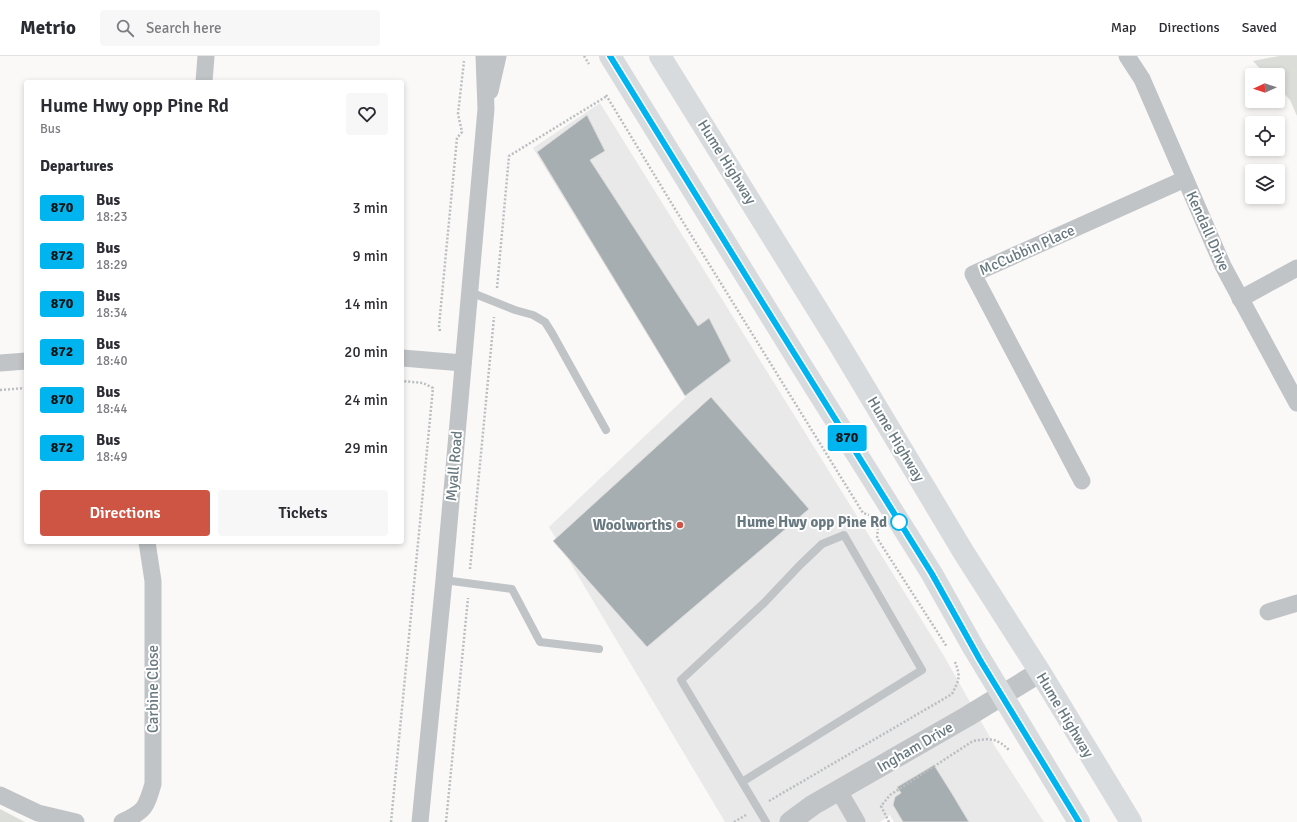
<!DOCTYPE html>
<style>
:root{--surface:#fff;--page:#f7f7f7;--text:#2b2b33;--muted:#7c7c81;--line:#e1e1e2;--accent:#ce5544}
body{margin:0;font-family:Signika,sans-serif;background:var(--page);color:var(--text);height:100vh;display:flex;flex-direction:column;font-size:15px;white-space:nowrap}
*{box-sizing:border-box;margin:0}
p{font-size:13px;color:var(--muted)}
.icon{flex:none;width:22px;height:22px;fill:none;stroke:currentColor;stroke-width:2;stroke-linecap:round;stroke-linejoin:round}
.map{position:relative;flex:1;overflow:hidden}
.panel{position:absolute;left:24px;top:24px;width:380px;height:464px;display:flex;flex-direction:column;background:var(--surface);border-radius:4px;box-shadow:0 2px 6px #0003}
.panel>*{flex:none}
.badge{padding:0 8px;border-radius:3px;font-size:14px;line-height:26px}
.needle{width:26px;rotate:267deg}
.buttons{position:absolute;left:1245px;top:12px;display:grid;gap:8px}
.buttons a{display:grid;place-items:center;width:40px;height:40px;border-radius:4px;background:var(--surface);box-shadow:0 2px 6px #0003;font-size:20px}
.map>.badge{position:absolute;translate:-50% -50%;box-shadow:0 0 0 2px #fff}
h2{padding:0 16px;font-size:15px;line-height:36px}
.round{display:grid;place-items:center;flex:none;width:42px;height:42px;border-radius:4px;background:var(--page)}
.headline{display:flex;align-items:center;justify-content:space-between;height:68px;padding:0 16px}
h1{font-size:19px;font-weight:600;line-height:30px}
.action{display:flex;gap:8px;margin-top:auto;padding:8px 16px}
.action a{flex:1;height:46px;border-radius:4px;background:var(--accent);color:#fff;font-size:16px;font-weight:600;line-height:46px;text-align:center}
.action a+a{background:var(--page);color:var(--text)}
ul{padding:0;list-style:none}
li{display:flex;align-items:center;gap:12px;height:48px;padding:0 16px}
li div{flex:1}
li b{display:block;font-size:15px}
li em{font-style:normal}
li .badge{min-width:44px;font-weight:700;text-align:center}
header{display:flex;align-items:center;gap:24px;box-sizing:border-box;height:56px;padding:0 20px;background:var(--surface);border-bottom:1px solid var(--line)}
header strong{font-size:19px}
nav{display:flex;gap:22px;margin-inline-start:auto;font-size:14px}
.search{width:280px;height:36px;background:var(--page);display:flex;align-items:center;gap:10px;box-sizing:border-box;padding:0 14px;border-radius:4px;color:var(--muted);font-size:15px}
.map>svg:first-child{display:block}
.built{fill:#e8e9e8}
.green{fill:#dbded8}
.building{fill:#a6aeb2;stroke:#dcdbda}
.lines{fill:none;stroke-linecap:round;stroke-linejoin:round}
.path{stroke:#babec0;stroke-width:2.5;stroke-dasharray:2 2;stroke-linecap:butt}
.service{stroke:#c0c4c7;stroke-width:8}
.minor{stroke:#c0c4c7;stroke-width:17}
.tertiary{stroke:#c0c4c7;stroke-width:21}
.trunk{stroke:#d7dbdd;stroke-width:22}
.line-casing{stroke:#fff;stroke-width:9}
.line{stroke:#00b5ef;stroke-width:6}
.stop-dot{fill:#fff;stroke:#00b5ef;stroke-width:2}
.poi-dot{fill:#ce5544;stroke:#fff;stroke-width:1.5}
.labels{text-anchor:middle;stroke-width:4;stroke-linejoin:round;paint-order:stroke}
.street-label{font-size:15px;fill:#68787f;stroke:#fff}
.stop-label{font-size:15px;font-weight:bold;fill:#68787f;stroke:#fff;text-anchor:end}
.poi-label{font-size:15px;font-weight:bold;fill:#68787f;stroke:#fff;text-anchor:end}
</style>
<header>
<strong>Metrio</strong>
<div class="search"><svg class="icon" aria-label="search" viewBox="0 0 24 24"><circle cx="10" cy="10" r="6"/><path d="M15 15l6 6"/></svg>Search here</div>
<nav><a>Map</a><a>Directions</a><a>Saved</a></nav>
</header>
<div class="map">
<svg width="1297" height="766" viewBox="0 0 1297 766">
<rect width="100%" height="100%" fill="#faf9f8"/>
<!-- built -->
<polygon class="built" points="600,47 944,600 996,692 1044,766 894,766 890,759 880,766 725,766 549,471 686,341 533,92"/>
<!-- green -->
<g class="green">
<polygon points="1279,0 1297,0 1297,60 1290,44 1278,31 1278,19 1266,19 1253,5"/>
<polygon points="0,753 25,766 0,766"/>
</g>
<!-- building -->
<g class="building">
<polygon points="587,59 605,95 590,104 698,270 709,262 731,305 685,340 537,96"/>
<polygon points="711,341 809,453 647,591 553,485"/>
<polygon points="934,709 951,736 969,766 903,766 893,749 895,741 901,737 897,731"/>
</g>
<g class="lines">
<!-- path -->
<g class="path">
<polyline points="584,0 589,8"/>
<polyline points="606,39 675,153 863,457 869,459"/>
<polyline points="497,232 509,100 607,40"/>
<polyline points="440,275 439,270 457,82 462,76 458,58 464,5"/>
<polyline points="0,334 26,332"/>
<polyline points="878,472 877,482 947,591"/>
<polyline points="470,513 494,261"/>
<path d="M769,745L952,638C959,624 961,621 955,606"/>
<polyline points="391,766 433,332 423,327 402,325"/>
<polyline points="446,766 468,542"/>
<polyline points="734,766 746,759"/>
<path d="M889,766L881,750L890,739L973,685C990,682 997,682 1009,694"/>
</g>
<!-- service -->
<g class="service">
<polyline points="470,236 515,254 533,259 545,266 552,277 606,374"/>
<polyline points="444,524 512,533 540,586 599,593"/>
<polyline points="742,726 922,614 844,479 822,488 800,509 764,547 681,624 766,766"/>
</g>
<!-- minor -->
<g class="minor">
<polyline points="1127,0 1142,23 1223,210 1297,347"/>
<polyline points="204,26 206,0"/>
<polyline points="490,35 498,0"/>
<polyline points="1240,243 1297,212"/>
<polyline points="402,302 463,307"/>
<polyline points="0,307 26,305"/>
<polyline points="1082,425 973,218 1185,123"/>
<polyline points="1268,556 1297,547"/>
<polyline points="839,735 857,766"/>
<polyline points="0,739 38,757 76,766"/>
<path d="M122,766C145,755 146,752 153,728V525L147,486"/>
<polyline points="420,766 444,524 486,53 484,0"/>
</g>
<!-- tertiary -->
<polyline class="tertiary" points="790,766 813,749 968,660 1040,616"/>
<!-- trunk -->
<g class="trunk">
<polyline points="610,0 801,309 932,518 973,591 1079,766"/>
<polyline points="660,0 837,285 964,497 1040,616 1131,766"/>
</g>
</g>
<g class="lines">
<!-- line casing -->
<g class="line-casing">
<polyline id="line" points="610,0 759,241 932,518 980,604 1079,766"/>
</g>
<!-- line -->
<use href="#line" class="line"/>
</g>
<!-- markers -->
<circle class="stop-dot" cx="899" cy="466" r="8"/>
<circle class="poi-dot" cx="680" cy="469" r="4"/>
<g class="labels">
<!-- street labels -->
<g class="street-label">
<text transform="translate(727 106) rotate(58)" y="5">Hume Highway</text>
<text transform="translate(1208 175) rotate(66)" y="5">Kendall Drive</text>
<text transform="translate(1027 194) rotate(-24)" y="5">McCubbin Place</text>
<text transform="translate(896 383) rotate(59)" y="5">Hume Highway</text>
<text transform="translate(454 410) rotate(-85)" y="5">Myall Road</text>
<text transform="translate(153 633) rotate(-90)" y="5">Carbine Close</text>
<text transform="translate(1065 659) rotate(59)" y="5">Hume Highway</text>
<text transform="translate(915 691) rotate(-30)" y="5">Ingham Drive</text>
</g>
<!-- stop labels -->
<g class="stop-label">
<text x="887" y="471">Hume Hwy opp Pine Rd</text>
</g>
<!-- poi labels -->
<g class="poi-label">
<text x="672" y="474">Woolworths</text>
</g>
</g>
</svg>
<div class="buttons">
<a><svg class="needle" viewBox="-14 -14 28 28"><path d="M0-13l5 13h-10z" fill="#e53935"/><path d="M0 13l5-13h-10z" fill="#7c7c81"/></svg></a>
<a><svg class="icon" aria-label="locate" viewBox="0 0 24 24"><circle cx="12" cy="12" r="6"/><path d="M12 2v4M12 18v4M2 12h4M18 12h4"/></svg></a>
<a><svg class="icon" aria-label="layers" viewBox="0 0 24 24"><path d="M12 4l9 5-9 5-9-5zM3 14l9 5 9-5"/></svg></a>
</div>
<b class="badge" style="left:847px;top:382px;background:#00b5ef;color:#111">870</b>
<section class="panel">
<div class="headline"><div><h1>Hume Hwy opp Pine Rd</h1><p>Bus</p></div><a class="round"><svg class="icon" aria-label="heart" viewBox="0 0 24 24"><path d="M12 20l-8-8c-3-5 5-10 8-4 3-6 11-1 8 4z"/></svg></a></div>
<h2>Departures</h2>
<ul>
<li><span class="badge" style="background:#00b5ef;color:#111">870</span><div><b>Bus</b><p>18:23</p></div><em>3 min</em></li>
<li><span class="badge" style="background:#00b5ef;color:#111">872</span><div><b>Bus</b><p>18:29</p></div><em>9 min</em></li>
<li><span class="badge" style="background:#00b5ef;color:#111">870</span><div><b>Bus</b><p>18:34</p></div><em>14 min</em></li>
<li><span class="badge" style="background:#00b5ef;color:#111">872</span><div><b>Bus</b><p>18:40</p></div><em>20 min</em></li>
<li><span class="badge" style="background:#00b5ef;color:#111">870</span><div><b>Bus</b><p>18:44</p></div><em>24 min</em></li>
<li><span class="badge" style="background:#00b5ef;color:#111">872</span><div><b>Bus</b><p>18:49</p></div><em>29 min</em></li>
</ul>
<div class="action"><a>Directions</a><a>Tickets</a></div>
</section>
</div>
